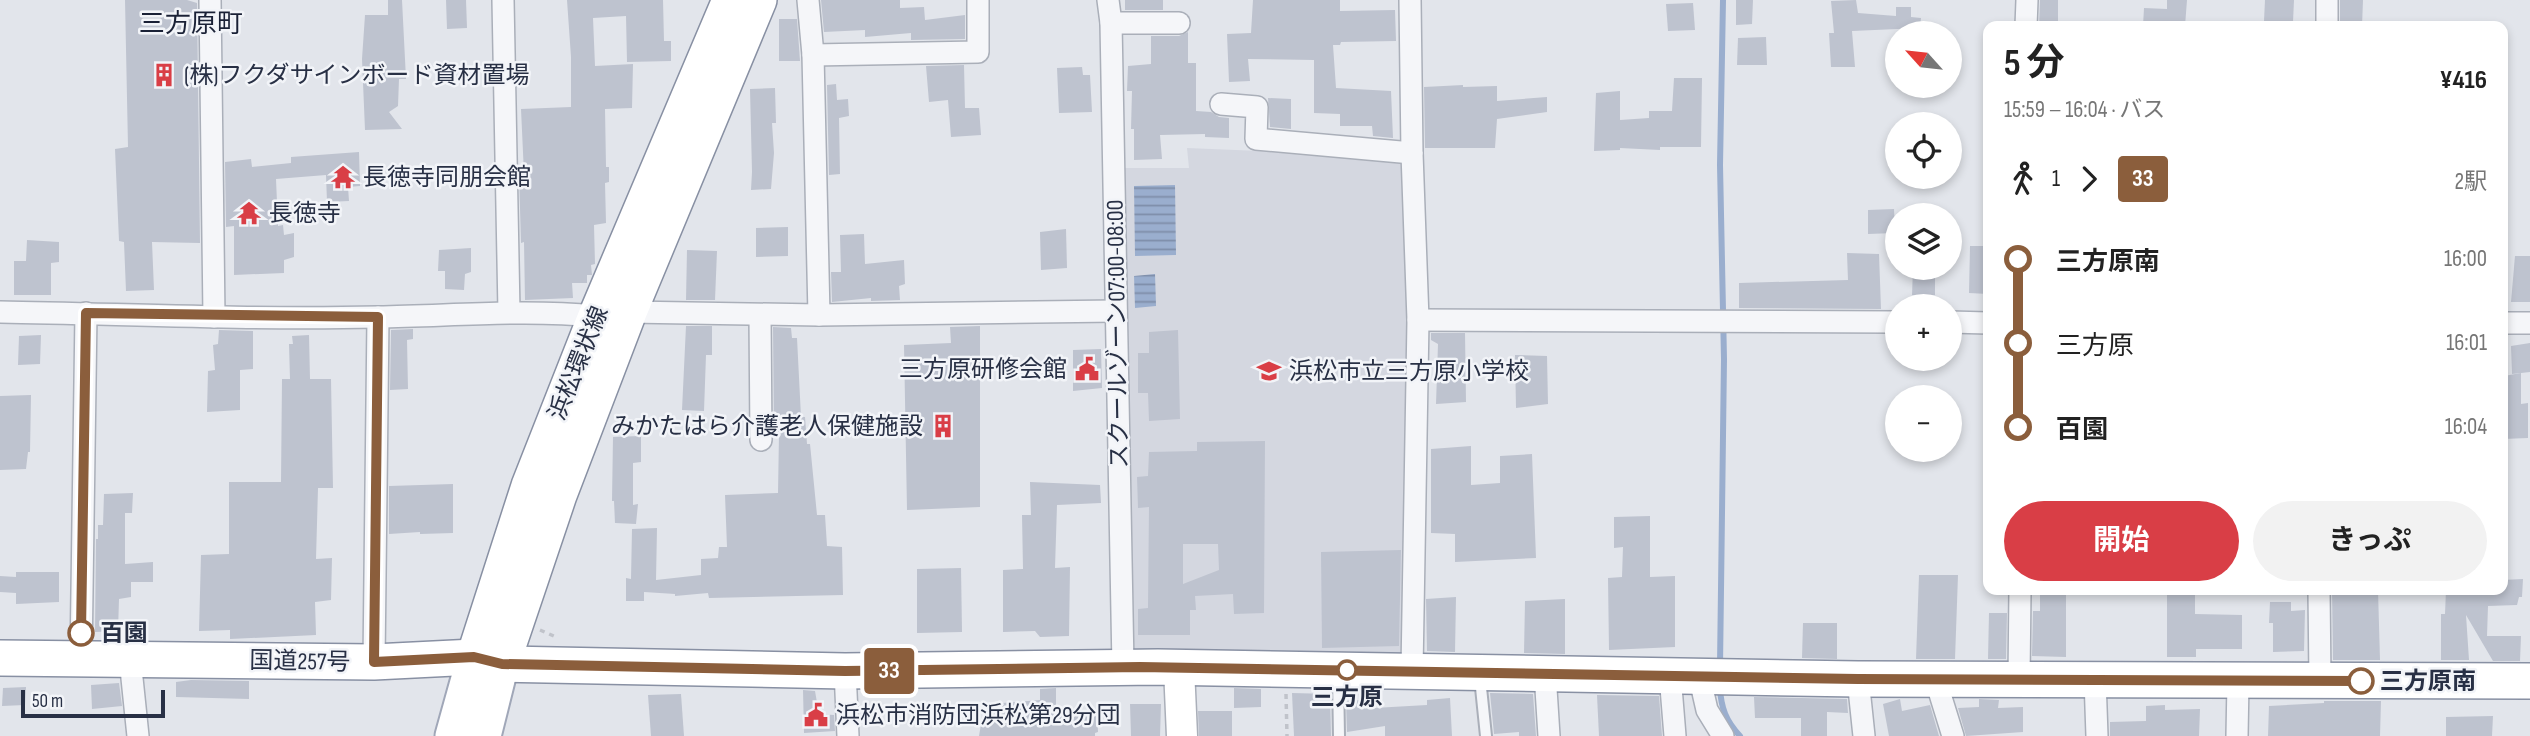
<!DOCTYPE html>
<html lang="ja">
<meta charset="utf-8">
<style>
:root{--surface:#fff;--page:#f2f2f2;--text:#222;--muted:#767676;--accent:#d93e46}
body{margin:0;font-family:"Sofia Sans Condensed","Noto Sans JP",sans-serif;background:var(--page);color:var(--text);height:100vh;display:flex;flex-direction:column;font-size:26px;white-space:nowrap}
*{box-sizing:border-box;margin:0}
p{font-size:23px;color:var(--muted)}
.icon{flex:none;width:38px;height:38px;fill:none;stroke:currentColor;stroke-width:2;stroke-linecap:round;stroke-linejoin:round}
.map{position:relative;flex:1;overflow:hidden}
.sheet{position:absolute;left:1983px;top:21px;width:525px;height:574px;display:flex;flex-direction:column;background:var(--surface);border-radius:14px;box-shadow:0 4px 10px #0003}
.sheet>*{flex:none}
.badge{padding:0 14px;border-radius:5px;font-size:24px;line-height:46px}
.needle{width:46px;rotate:297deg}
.buttons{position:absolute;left:1885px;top:21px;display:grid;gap:14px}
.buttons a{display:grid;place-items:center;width:77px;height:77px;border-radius:50%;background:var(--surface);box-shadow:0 4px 10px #0003;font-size:35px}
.scale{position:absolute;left:21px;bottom:18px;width:144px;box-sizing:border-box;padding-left:7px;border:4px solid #283045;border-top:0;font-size:19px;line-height:24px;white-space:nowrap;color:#283045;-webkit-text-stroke:5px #f2f4f8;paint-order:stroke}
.map>.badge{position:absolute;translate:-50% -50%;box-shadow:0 0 0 4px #fff}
.legs{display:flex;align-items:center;gap:10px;height:77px;padding:0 21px;font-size:23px}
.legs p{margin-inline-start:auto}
.headline{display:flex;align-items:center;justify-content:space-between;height:119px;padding:0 21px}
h1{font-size:38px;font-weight:700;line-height:52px}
.action{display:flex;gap:14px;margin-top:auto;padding:14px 21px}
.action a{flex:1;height:80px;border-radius:42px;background:var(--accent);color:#fff;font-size:28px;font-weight:700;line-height:80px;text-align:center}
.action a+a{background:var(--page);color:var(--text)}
ul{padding:0 21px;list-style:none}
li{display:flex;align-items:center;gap:24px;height:84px;font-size:26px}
li i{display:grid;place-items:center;width:10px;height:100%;margin:0 9px;background:currentColor}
li i::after{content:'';width:18px;height:18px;margin:-9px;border:5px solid;border-radius:50%;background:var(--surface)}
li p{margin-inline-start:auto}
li:first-child i{background:linear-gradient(#0000 50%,currentColor 0)}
li:last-child i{background:linear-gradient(currentColor 50%,#0000 0)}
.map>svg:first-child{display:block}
.built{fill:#d4d7e0}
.water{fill:url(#water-rules)}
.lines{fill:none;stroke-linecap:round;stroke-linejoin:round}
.stream{stroke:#9aaece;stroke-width:6}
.building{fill:#bec3cf;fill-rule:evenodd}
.service-casing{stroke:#aaafb9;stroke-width:14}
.minor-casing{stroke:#aaafb9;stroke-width:24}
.secondary-casing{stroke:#aaafb9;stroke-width:33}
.primary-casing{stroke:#a0a7b8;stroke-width:37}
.trunk-casing{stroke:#8890a3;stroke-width:38}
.path{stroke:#c0c3ca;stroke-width:3.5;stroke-dasharray:5 5;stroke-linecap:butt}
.service{stroke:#f5f6f9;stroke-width:10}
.minor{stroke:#f5f6f9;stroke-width:21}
.secondary{stroke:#fff;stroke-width:30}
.primary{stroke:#fff;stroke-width:33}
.trunk{stroke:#fff;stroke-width:35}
.line-1-casing{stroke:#fff;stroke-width:16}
.line-1{stroke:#8b5e3c;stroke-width:10}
.stop-1-dot{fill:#fff;stroke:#8b5e3c;stroke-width:3.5}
.labels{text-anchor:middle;stroke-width:5;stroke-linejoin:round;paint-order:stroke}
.poi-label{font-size:24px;fill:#283045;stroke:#f2f4f8;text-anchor:start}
.street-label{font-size:24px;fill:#283045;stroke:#f2f4f8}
.stop-label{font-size:24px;font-weight:bold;fill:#283045;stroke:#f2f4f8;text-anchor:start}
.neighbourhood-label{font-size:26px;fill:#1a2136;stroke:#f2f4f8}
</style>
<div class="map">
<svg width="2530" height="736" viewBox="0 0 2530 736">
<defs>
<pattern id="water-rules" width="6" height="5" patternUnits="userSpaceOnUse" patternTransform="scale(1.75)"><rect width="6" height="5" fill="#9aaece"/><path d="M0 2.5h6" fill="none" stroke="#7e8ea9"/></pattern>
</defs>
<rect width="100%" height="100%" fill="#e2e5eb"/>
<!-- built -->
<polygon class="built" points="1187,148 1404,157 1411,335 1404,661 1134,657 1128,407 1118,168 1189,168"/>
<!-- water -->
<g class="water">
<polygon points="1175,185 1176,255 1135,256 1134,186"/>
<polygon points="1155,274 1156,306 1135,308 1134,276"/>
</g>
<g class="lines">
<!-- stream -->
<g class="stream">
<polyline points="1720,666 1724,359 1720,165 1723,0"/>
<path d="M1720,688C1721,708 1726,721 1740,736"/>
</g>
</g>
<!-- building -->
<g class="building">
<polygon points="125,0 187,0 197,3 200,243 152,242 154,290 126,291 124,242 119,241 115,149 128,147"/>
<polygon points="388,0 402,0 406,79 399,79 398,106 389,112 402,129 365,130 362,59 365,15 388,15"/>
<polygon points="446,0 466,0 467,28 447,29"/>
<polygon points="567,0 663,0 664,41 671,41 671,61 627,62 626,16 593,18 595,66 633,64 632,108 605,109 606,167 609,167 609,182 605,183 606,223 594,225 595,264 591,265 592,275 587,275 587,283 572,283 573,298 525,300 524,242 521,243 519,174 524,174 521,109 571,107 571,57"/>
<polygon points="821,0 900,0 900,8 924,7 925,20 965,15 965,39 911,40 911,33 865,37 865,30 824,32"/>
<rect x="1125" y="0" width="38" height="10"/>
<polygon points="1253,0 1340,0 1340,11 1395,10 1396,41 1341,42 1340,45 1333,45 1336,88 1391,91 1393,138 1373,136 1372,126 1340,126 1340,114 1314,113 1314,60 1248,59 1250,81 1229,82 1227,34 1251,33"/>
<polygon points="1736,0 1753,0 1752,24 1736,25"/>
<polygon points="1856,0 1858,13 1896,16 1896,7 1911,7 1911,17 1921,18 1920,28 1852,31 1855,67 1831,67 1829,33 1834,33 1831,1"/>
<polygon points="2040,0 2058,0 2058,26 2039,26"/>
<polygon points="2167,0 2187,0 2185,26 2143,26 2144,8 2167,9"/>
<polygon points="2265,0 2294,0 2293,22 2264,21"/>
<polygon points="2340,0 2363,0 2362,26 2340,26"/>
<polygon points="1693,3 1695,30 1668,31 1666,4"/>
<polygon points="779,19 797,19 800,61 779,61"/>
<polygon points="1188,32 1188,63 1196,63 1196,111 1211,112 1219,117 1229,118 1229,138 1205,137 1205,134 1160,135 1162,159 1134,160 1134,129 1131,129 1132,91 1127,91 1128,66 1151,64 1151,36 1179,36"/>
<polygon points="1766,37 1767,65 1737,65 1738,38"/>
<polygon points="964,65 965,108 979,108 981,135 951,137 948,100 929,102 926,66"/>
<polygon points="1082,67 1083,75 1090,75 1092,112 1059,113 1057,68"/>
<polygon points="1674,78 1702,78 1701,147 1660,147 1660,150 1620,148 1620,150 1594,151 1596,93 1620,91 1620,120 1649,118 1649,111 1672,111"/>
<polygon points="836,84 837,100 848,99 849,116 839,118 840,174 829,175 827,85"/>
<polygon points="1463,85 1463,87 1497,86 1497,101 1547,97 1547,112 1497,119 1495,148 1425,148 1424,87"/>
<polygon points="775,88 776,123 772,123 774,153 771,189 751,190 752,172 750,89"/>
<polygon points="1268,98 1291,99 1291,129 1270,127"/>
<polygon points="359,152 360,186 348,187 349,201 327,202 326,175 276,179 278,226 283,225 284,235 294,233 294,257 284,260 284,273 234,275 234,226 226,227 225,162 251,159 252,167 291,163 291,157"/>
<polygon points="1894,209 1895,233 1868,234 1868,210"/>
<polygon points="788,227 788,256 756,257 756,228"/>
<polygon points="1066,229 1067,268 1041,270 1040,232"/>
<polygon points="864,234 865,264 904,260 905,284 899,286 900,300 871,301 871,298 832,302 831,272 841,272 840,235"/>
<polygon points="27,240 59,242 59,262 51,263 51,295 14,295 14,261 26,261"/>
<polygon points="1970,246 1988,246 1988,294 1969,293"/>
<polygon points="471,248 471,272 465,274 464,290 445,289 445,271 438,271 439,250"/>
<polygon points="687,250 717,251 715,300 686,300"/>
<polygon points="1847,253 1879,254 1881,309 1739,308 1739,283 1848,280"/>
<polygon points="2515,256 2530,256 2530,302 2511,302"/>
<polygon points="1913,268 1935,268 1935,295 1912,295"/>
<polygon points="686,326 712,326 712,355 706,355 704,411 682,410"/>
<polygon points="980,326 980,507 907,510 904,345 951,343 950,327"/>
<polygon points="773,327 791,328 792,338 797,338 801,417 805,417 807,444 810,444 817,515 825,515 827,546 842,547 843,595 709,598 708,593 675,596 675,594 644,592 644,601 626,601 626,578 631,579 632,529 657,528 656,580 701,575 701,559 718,558 719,547 727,547 725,495 778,493 779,434 774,435"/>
<polygon points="413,329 413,339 407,340 408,389 390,390 391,330"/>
<polygon points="219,330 253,331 253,369 240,370 240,410 207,412 208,371 215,370 213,345 218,344"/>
<polygon points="1178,330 1180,419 1149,421 1148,393 1138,393 1138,353 1149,353 1149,332"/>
<polygon points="1431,333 1465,333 1466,402 1436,404 1438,344 1431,340"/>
<polygon points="41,335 40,364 18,365 19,336"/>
<polygon points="309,335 310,379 331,379 333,488 318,488 316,559 332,558 331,600 315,602 316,635 230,639 230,630 199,631 201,555 229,554 229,482 281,482 282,379 290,379 289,344 293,344 292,336"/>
<polygon points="2530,343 2530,372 2512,374 2511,346"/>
<polygon points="1101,349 1102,388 1073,391 1073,350"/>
<polygon points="1515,355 1547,356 1548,404 1516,408"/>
<polygon points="2521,373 2521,404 2528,403 2528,438 2503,439 2504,376"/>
<polygon points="31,395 30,452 28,452 26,469 0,470 0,396"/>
<polygon points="641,436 641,462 633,463 633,505 638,504 636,524 615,523 614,501 612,501 613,437"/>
<path d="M1265,441L1264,613L1234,614L1233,594L1195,596L1196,610H1190V635H1138V609L1148,608L1149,507L1138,508L1137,477L1148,476L1149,452L1197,451V442ZM1183,544H1218L1219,570L1183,584Z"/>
<polygon points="1471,446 1471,485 1500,483 1500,456 1532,454 1536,558 1455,562 1455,534 1431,533 1431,449"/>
<polygon points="1030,482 1100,485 1101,503 1057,505 1055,568 1070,567 1069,636 1040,637 1035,631 1003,632 1003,570 1023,569 1022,515 1031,515"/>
<polygon points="453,484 453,533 420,534 420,532 389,534 389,486"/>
<polygon points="133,493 132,513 125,513 125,564 153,562 153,582 131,582 131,597 119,599 118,631 95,632 96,539 98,539 98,525 103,525 104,494"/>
<polygon points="1650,516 1650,577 1675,576 1675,647 1609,650 1608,578 1622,577 1623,547 1614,548 1614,517"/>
<polygon points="1401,550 1399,646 1322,648 1321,552"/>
<polygon points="961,568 962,632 917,633 917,569"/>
<polygon points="16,572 59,572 59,602 16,604 16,593 0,592 0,576 16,577"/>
<polygon points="1919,575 1958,575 1955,659 1916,659"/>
<polygon points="2523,579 2522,597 2519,597 2517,605 2488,606 2487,636 2521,636 2520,661 2493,661 2466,615 2469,660 2441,660 2441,614 2445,614 2446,590 2502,590 2502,580"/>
<polygon points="2040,590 2066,590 2066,657 2032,656 2033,611 2040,611"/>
<polygon points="2167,590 2195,590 2195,614 2242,615 2242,649 2196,649 2196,657 2167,657"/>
<polygon points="2332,590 2378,590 2380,660 2333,660"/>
<polygon points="1456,597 1455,652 1427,651 1426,599"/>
<polygon points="1565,599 1565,654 1524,653 1525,601"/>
<polygon points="2270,602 2291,602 2291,611 2305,610 2304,651 2273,652 2273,623 2269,623"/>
<polygon points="1989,613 2007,613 2006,659 1988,659"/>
<polygon points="1803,623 1837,623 1837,659 1802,658"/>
<polygon points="191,680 249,681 249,699 176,697 176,682"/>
<polygon points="119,683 122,706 92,709 91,685"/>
<polygon points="26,687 25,705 2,706 3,688"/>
<polygon points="1056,688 1056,717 1097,712 1098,732 1095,733 1095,736 979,736 982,718 990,704 1040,700 1040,689"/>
<polygon points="1234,688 1261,689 1261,707 1234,708"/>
<polygon points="803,690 815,691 819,714 834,715 835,731 804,733"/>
<polygon points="1292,693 1330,694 1331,736 1294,736"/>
<polygon points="1490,693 1533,694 1536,736 1519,736 1519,732 1494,734"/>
<polygon points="681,694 684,736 651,736 648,695"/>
<polygon points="1597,695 1659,696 1662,736 1599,736"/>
<polygon points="1754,697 1847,699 1848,713 1827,712 1827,736 1801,736 1801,718 1755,718"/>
<polygon points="1450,698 1452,736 1385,736 1385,726 1347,732 1346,701 1374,699 1374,708 1427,705 1427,700"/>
<polygon points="1900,699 1902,711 1930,705 1939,736 1889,736 1883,704"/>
<polygon points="1979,699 1999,700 1998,708 2023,707 2023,732 1966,736 1958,708 1979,707"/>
<polygon points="2324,701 2381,701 2380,736 2268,736 2269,706 2324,703"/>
<polygon points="1130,704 1161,704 1160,736 1131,736"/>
<polygon points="2165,705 2165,710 2200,709 2199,736 2110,736 2110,722 2146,721 2146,706"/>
<polygon points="1198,711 1232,711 1232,736 1199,736"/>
<polygon points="2493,716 2492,736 2446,736 2446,717"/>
</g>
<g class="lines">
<!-- service casing -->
<g class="service-casing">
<g id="service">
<polyline points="1338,676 1339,736"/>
<polyline points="1480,678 1486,736"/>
</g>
</g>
<!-- minor casing -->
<g class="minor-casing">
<g id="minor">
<polyline points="210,0 214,317"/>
<polyline points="503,0 509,312"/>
<polyline points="808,0 813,55 819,315"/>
<polyline points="1108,0 1111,23 1123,667"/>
<polyline points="1410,0 1412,153 1418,320 1412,670"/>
<polyline points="1111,23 1179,23"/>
<polyline points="2026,26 2027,0"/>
<polyline points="2327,26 2327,0"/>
<polyline points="813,55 978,52 978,0"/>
<polyline points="1221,104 1257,107 1256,139 1412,153"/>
<path d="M0,312C126,314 252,320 378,317C451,316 523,309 596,316"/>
<polyline points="629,312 819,315 1116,311"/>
<polyline points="760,315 761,440"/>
<polyline points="1418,320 1897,322"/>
<polyline points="1950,322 1988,323"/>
<polyline points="2502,323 2530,323"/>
<polyline points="2319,590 2320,681"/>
<polyline points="130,659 138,736"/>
<polyline points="81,660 86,313"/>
<polyline points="374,662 378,317"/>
<polyline points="845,671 848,736"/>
<polyline points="1545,673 1549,736"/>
<polyline points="1670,675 1675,736"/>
<polyline points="1699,675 1707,710 1723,736"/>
<polyline points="1935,678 1953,736"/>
<polyline points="2019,678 2020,590"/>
<polyline points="1858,679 1864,736"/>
<polyline points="2095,679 2097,736"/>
<polyline points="2237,736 2238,682"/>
</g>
</g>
<!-- secondary casing -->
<g class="secondary-casing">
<polyline id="secondary" points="1179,668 1182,736"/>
</g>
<!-- primary casing -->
<g class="primary-casing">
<g id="primary">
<polyline points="452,736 474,657"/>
<polyline points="484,736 502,664"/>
</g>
</g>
<!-- trunk casing -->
<g class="trunk-casing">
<g id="trunk">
<polyline points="474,657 529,486 596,316 730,0"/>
<polyline points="0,658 374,662 474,657 502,664 845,671 1158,667 1858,679 2530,681"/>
<polyline points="502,664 559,495 629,312 759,0"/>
</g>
</g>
<!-- path -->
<g class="path">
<polyline points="540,630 556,637"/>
<polyline points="1286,694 1287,736"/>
</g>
<!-- service -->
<use href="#service" class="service"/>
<!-- minor -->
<use href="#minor" class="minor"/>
<!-- secondary -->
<use href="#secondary" class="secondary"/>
<!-- primary -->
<use href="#primary" class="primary"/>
<!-- trunk -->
<use href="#trunk" class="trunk"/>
</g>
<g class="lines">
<!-- line-1 casing -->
<g class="line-1-casing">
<polyline id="line-1" points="81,633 86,313 378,317 374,662 474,657 502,664 845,671 1140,667 1858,679 2361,681"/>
</g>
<!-- line-1 -->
<use href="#line-1" class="line-1"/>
</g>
<!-- icons -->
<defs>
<g id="building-bare" transform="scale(1.89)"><path d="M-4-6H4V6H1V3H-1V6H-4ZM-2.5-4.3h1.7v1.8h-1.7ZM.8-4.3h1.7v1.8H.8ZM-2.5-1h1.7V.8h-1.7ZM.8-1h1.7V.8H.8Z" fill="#d93e46" stroke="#f2f4f8" stroke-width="2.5" paint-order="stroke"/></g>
<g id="temple-bare" transform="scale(1.89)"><path d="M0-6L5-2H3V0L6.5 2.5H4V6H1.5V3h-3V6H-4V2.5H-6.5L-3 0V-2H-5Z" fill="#d93e46" stroke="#f2f4f8" stroke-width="2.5" paint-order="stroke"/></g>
<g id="civic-bare" transform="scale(1.89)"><path d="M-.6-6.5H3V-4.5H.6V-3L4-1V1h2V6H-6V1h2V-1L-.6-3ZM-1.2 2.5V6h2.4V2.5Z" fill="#d93e46" stroke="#f2f4f8" stroke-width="2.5" paint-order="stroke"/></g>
<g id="school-bare" transform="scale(1.89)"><path d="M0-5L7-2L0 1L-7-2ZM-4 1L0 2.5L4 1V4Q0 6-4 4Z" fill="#d93e46" stroke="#f2f4f8" stroke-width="2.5" paint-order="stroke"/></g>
</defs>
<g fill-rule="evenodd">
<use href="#building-bare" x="164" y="75"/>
<use href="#temple-bare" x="343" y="177"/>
<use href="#temple-bare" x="249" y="213"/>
<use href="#civic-bare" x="1087" y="369"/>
<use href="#school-bare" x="1269" y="371"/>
<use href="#building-bare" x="943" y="426"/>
<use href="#civic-bare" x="816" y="715"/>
</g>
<!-- markers -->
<g class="stop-1-dot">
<circle cx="81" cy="633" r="12"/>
<circle cx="1347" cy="670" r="9"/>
<circle cx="2361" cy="681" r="12"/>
</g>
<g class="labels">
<!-- poi labels -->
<g class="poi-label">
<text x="184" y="83">(株)フクダサインボード資材置場</text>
<text x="363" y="185">長徳寺同朋会館</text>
<text x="269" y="221">長徳寺</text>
<text x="1067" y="377" text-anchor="end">三方原研修会館</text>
<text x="1289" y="379">浜松市立三方原小学校</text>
<text x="923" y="434" text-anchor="end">みかたはら介護老人保健施設</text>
<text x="836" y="723">浜松市消防団浜松第29分団</text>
</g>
<!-- street labels -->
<g class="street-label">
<text transform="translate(1117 334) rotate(-91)" y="8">スクールゾーン07:00-08:00</text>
<text transform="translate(578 363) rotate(-68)" y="8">浜松環状線</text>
<text transform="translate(300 661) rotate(1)" y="8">国道257号</text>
</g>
<!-- stop labels -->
<g class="stop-label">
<text x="100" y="641">百園</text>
<text x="2380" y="689">三方原南</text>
<text x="1347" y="705" text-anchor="middle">三方原</text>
</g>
<!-- neighbourhood labels -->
<g class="neighbourhood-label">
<text x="191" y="32">三方原町</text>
</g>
</g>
</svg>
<div class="buttons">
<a><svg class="needle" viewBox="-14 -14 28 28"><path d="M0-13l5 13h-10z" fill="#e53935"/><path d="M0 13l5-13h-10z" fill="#767676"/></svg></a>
<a><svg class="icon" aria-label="locate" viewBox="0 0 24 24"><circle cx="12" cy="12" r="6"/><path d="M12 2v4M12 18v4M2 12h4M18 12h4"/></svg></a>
<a><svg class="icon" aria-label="layers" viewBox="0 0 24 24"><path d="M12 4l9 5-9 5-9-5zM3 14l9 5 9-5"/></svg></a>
<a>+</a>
<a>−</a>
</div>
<div class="scale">50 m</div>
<b class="badge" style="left:889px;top:671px;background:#8b5e3c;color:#fff">33</b>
<section class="sheet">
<div class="headline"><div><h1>5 分</h1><p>15:59 – 16:04 · バス</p></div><b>¥416</b></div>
<div class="legs"><svg class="icon" aria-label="walk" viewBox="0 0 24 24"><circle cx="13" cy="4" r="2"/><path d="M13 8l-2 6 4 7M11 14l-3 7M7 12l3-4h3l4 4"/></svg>1<svg class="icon" aria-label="forward" viewBox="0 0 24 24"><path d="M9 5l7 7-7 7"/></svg><b class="badge" style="background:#8b5e3c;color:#fff">33</b><p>2駅</p></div>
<ul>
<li><i style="color:#8b5e3c"></i><b>三方原南</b><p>16:00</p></li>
<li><i style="color:#8b5e3c"></i><span>三方原</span><p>16:01</p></li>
<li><i style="color:#8b5e3c"></i><b>百園</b><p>16:04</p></li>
</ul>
<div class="action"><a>開始</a><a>きっぷ</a></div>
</section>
</div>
